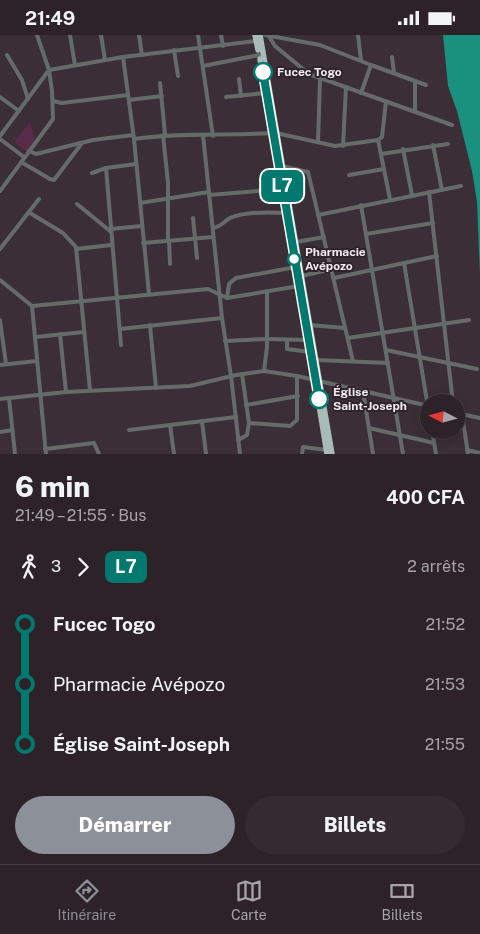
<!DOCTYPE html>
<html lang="fr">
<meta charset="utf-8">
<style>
:root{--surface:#2c2228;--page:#342a30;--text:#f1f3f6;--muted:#a6a4a8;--line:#483f45;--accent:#8c9099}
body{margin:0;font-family:"Public Sans",sans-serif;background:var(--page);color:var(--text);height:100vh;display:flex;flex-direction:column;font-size:19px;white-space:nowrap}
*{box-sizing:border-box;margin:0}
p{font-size:16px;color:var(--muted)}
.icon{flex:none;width:28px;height:28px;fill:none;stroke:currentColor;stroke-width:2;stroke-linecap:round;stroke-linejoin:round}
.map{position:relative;height:419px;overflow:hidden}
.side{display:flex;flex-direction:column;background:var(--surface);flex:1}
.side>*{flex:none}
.badge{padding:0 10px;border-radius:8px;font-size:18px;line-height:32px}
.needle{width:32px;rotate:276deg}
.controls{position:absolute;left:420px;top:359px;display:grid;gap:10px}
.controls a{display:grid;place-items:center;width:45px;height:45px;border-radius:50%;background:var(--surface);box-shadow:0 2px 8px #0003,0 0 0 1px var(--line);font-size:25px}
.map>.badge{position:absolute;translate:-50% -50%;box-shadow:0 0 0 2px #fff}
.legs{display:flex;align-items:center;gap:8px;height:55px;padding:0 15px;font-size:16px}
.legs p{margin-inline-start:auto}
.head{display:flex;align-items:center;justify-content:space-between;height:85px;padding:0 15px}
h1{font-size:28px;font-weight:800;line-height:38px}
.button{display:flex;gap:10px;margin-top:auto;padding:10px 15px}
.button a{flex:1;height:58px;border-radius:30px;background:var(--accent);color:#fff;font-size:20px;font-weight:800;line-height:58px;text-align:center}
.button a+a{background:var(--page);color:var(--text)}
ul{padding:0 15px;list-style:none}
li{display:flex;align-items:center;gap:18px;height:60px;font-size:19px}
li i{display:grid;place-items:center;width:8px;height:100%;margin:0 6px;background:currentColor}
li i::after{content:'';width:12px;height:12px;margin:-6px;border:4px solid;border-radius:50%;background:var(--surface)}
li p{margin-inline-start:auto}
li:first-child i{background:linear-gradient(#0000 50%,currentColor 0)}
li:last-child i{background:linear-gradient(currentColor 50%,#0000 0)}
.status{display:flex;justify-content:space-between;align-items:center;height:35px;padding:0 25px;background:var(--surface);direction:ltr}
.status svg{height:14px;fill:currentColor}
.tab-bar{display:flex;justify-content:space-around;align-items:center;height:70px;border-top:1px solid var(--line);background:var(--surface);font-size:14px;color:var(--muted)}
.tab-bar a{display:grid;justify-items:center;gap:2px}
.tab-bar .selected{color:var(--accent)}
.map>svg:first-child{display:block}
.green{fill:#592b4a}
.water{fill:#1a917f}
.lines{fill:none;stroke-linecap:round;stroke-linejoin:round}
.minor{stroke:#646c6a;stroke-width:4}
.highway{stroke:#a8bbb6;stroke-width:5.5}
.line-1-casing{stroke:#fff;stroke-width:11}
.line-1{stroke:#01796f;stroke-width:8}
.stop-1-dot{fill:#fff;stroke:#01796f;stroke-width:2.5}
.labels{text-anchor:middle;stroke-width:4;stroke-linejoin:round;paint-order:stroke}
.stop-label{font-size:12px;font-weight:bold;fill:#f3ebf0;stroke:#30242c;text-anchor:start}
</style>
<div class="status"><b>21:49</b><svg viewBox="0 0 49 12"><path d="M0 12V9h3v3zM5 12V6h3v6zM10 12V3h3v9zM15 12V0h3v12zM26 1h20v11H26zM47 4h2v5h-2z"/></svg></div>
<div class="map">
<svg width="480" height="419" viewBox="0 0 480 419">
<rect width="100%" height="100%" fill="#3b2e36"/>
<!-- green -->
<polygon class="green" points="30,87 35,106 27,117 14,107"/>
<!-- water -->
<polygon class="water" points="443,0 480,0 480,240 477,167 472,136 457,76 448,51"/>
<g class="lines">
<!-- minor -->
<g class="minor">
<polyline points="70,0 75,30"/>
<polyline points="101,0 105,25"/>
<polyline points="139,0 142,20"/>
<polyline points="198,0 213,101"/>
<polyline points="221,0 223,11"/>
<polyline points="265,0 320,10 371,30 361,58"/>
<polyline points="268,0 275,11 309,39 452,90"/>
<polyline points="358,0 361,25"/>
<polyline points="174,15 178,41"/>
<polyline points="7,20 22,45 28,64"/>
<polyline points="123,22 134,104 149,259"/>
<polyline points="392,22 394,38"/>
<polyline points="371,30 426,50"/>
<polyline points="203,31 259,20"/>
<polyline points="239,44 241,61"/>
<polyline points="415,46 415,76"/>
<polyline points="160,48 165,99"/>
<polyline points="0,62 19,76"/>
<polyline points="226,62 265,58"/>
<polyline points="129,65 162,61"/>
<polyline points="53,66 62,68 128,60"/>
<polyline points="276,98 335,111 378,105 382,102 386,66"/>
<polyline points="163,100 168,148 168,206"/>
<polyline points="203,100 222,283 231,341 240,419"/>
<polyline points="0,101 49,35 123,22 256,6"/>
<polyline points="0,104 24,122"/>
<path d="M134,104C180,97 225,101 272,98"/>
<polyline points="378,105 390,164"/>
<polyline points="318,107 320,44"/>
<polyline points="433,110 442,155"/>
<polyline points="343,111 346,52"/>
<polyline points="403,114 412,160"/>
<polyline points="29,116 36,119 93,105 133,100"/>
<polyline points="381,119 448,109"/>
<polyline points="21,127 50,144 54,145 82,108"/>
<polyline points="282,131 308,137 353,326"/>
<polyline points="106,133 121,310"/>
<polyline points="92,138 106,133 136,129"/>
<polyline points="349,140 384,134"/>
<polyline points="0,156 53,84 52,56 49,35 37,0"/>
<polyline points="429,157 453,368"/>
<polyline points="209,160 282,154"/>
<polyline points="140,168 209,157"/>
<polyline points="77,169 110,196"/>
<polyline points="361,170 403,419"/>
<polyline points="30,178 63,198 76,212 90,355"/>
<polyline points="318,180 461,151"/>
<polyline points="193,183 197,223"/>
<path d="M213,193C221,192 223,187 230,183C245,176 270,177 287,178"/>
<polyline points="110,194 142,191"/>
<polyline points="366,199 433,188"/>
<polyline points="169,206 170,229"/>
<polyline points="296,207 324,202"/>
<polyline points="143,208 213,202"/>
<polyline points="0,214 39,164"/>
<polyline points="76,214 111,210"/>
<polyline points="404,228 429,378"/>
<polyline points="302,241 332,234"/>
<polyline points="334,243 437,221"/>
<polyline points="0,245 32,271 46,419"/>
<polyline points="227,263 229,249 236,243 296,232"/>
<polyline points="32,271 208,254 227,263 299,251"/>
<polyline points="0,285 6,329"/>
<polyline points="150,290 156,353"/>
<polyline points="309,290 345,293"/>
<polyline points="120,294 222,283"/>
<polyline points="60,299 66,357"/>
<polyline points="35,302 84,297"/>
<polyline points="348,303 469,285"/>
<polyline points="267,304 308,305"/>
<polyline points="225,306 267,304"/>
<polyline points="287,306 287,314 310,317"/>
<polyline points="386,315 477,334"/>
<polyline points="317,325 388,328"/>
<polyline points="0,330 37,326"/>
<polyline points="264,336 267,312 267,256"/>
<polyline points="363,356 373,419"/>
<polyline points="9,363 15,419"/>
<polyline points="0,364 66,357 190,351 236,340 264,336 297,341 429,371"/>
<polyline points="246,370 298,361"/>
<polyline points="456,378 480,383"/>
<polyline points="462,379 468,419"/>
<polyline points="202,386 206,419"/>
<polyline points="249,388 290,391 297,385 297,341"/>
<polyline points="170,390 174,419"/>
<polyline points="369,393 434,408"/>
<polyline points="129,395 236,382"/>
<polyline points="432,395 436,419"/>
<polyline points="0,397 12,395"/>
<polyline points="238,405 247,400 249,388 242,339"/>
<polyline points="45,414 94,408 99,419"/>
<polyline points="467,415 480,418"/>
<polyline points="302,419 303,412 327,415"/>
</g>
<!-- highway -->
<g class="highway">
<polyline points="255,0 258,15"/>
<polyline points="260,0 332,419"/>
<polyline points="260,24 299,251"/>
<polyline points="306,290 327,419"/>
</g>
</g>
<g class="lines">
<!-- line-1 casing -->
<g class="line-1-casing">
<polyline id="line-1" points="263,37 319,364"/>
</g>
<!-- line-1 -->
<use href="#line-1" class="line-1"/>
</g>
<!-- markers -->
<g class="stop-1-dot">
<circle cx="263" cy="37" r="9"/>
<circle cx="294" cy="224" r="6"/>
<circle cx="319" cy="364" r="9"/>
</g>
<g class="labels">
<!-- stop labels -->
<g class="stop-label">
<text x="277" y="41">Fucec Togo</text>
<text x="305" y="221">Pharmacie<tspan x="305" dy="14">Avépozo</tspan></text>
<text x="333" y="361">Église<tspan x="333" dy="14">Saint-Joseph</tspan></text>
</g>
</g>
</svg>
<div class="controls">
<a><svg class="needle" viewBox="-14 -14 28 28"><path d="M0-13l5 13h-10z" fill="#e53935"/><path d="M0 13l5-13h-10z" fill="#a6a4a8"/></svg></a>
</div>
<b class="badge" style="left:282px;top:151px;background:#01796f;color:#fff">L7</b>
</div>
<section class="side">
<div class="head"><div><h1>6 min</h1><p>21:49 – 21:55 · Bus</p></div><b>400 CFA</b></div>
<div class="legs"><svg class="icon" aria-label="walk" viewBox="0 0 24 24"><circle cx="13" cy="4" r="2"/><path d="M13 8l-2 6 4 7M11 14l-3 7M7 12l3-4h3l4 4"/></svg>3<svg class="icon" aria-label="forward" viewBox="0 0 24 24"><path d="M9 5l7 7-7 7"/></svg><b class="badge" style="background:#01796f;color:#fff">L7</b><p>2 arrêts</p></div>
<ul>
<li><i style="color:#01796f"></i><b>Fucec Togo</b><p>21:52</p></li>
<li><i style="color:#01796f"></i><span>Pharmacie Avépozo</span><p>21:53</p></li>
<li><i style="color:#01796f"></i><b>Église Saint-Joseph</b><p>21:55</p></li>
</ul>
<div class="button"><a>Démarrer</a><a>Billets</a></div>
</section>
<nav class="tab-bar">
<a class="selected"><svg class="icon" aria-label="directions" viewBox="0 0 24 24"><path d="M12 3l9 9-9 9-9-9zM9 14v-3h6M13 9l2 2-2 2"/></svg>Itinéraire</a>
<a><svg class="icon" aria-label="map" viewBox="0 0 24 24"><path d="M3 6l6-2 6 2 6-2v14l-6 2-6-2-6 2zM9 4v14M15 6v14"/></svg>Carte</a>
<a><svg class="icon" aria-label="tickets" viewBox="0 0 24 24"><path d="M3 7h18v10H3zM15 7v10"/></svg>Billets</a>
</nav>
